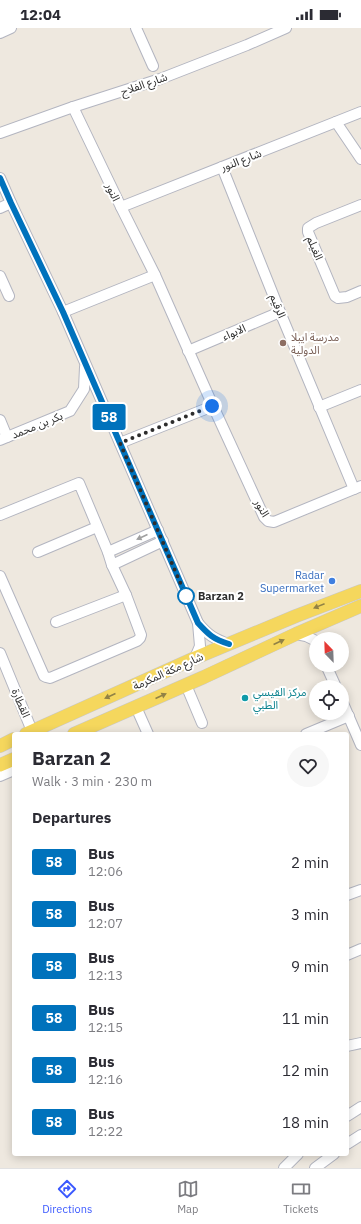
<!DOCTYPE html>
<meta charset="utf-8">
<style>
:root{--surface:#fff;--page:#f7f7f7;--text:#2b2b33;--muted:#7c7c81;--line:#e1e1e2;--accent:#3b59ff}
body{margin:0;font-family:"IBM Plex Sans","Noto Sans Arabic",sans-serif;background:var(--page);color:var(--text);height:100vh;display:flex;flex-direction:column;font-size:15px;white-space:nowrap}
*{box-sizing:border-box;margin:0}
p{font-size:13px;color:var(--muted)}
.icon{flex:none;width:22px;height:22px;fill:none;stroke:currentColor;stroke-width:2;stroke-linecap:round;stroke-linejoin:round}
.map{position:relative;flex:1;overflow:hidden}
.drawer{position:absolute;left:12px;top:704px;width:337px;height:424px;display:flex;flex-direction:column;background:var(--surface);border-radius:4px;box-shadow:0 2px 10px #0003}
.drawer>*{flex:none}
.badge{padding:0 8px;border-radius:3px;font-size:14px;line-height:26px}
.needle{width:26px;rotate:337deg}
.tools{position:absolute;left:309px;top:604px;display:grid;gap:8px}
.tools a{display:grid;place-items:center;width:40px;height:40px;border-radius:50%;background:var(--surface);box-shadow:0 2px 10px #0003;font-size:20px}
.you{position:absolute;width:20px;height:20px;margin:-10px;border:3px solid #fff;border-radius:50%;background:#1a73e8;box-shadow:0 0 0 6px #1a73e833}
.map>.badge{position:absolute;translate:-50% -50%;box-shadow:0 0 0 2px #fff}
h2{padding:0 20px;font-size:15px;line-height:36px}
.round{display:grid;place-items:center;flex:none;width:42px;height:42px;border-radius:21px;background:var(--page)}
.headline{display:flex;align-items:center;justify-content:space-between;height:68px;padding:0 20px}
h1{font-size:19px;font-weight:800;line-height:30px}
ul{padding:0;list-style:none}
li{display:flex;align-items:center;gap:12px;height:52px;padding:0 20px}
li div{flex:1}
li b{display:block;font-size:15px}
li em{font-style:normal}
li .badge{min-width:44px;font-weight:700;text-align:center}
.status{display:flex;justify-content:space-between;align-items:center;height:28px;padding:0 20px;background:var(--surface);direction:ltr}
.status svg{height:11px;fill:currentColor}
.tab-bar{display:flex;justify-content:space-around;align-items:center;height:56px;border-top:1px solid var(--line);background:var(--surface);font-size:11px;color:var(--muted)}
.tab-bar a{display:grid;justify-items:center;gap:2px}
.tab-bar .selected{color:var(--accent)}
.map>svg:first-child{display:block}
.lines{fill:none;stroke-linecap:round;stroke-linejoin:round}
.minor-casing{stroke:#b3b5c0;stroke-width:12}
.major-casing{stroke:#c8c8c8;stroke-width:14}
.minor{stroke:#fff;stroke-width:10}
.major{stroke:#f5d75d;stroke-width:13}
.oneway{fill:#a0a0a0}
.oneway2{fill:#918245}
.line-casing{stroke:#fff;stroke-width:9}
.line{stroke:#0072bc;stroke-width:6}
.walk{stroke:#2d2d2d;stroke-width:4;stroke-dasharray:0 7.2}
.education-dot{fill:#8d6e63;stroke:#fff;stroke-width:1.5}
.shop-dot{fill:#3f7fe0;stroke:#fff;stroke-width:1.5}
.stop-dot{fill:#fff;stroke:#0072bc;stroke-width:2}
.culture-dot{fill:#0f9aa8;stroke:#fff;stroke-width:1.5}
.labels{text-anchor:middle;stroke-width:4;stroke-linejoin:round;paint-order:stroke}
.street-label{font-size:11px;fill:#2d2d2d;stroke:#fff}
.education-label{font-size:11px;fill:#785e54;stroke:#fff;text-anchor:start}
.shop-label{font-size:11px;fill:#366cbe;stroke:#fff;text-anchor:end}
.stop-label{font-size:11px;font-weight:bold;fill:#2d2d2d;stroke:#fff;text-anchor:start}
.culture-label{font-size:11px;fill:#0d838f;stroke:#fff;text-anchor:start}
</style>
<div class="status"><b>12:04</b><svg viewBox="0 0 49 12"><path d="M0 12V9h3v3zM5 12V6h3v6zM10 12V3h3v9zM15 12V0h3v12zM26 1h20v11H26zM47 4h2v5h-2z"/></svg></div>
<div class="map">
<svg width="361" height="1140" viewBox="0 0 361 1140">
<rect width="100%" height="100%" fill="#eee8df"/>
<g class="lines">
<!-- minor casing -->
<g class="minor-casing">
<g id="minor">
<polyline points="136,0 153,38"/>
<polyline points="0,5 11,0"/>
<polyline points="73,79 121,179 155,247 213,378 264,489 268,493 274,494 361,458"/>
<polyline points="336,94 361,131"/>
<polyline points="0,105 73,79 160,51 247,17 286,0"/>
<polyline points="222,139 280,284 354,461"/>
<polyline points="0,150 11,175 63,284 198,595 200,618 195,630"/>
<polyline points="361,177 316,195 308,200 308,204 335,268 338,270 347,269 361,263"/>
<polyline points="121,179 361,84"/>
<polyline points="0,180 11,175"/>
<polyline points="0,248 9,268"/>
<polyline points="63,284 155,247"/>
<polyline points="188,323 280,284"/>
<polyline points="319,379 361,362"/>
<polyline points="0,392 7,409"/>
<polyline points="0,412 70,383 84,361 85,339"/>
<polyline points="120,415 213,378"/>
<polyline points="0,487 79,455 108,524 112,537 126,567 141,607 140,610 137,613 50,650 46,649 44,648 0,548"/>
<polyline points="38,524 97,499"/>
<polyline points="108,524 158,502"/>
<polyline points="112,537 163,513"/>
<polyline points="56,594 126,567"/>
<path d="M198,595C208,607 214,611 229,616"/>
<polyline points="296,606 306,608 316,613"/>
<polyline points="0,625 32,703"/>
<polyline points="326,637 336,659"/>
<polyline points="186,657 202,695"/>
<polyline points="342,673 361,717"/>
<polyline points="136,679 148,706"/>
<polyline points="306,706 349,688"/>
<polyline points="0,748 14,742"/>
<polyline points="347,867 361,862"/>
<polyline points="347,927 361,921"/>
<polyline points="347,1018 361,1015"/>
<polyline points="347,1088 361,1079"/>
<polyline points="347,1116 361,1107"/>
<polyline points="284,1140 298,1126"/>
<polyline points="315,1140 334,1126"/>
</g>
</g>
<!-- major casing -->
<g class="major-casing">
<g id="major">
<polyline points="26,706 195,630 296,588 361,563"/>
<polyline points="74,706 204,649 296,606 361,578"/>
<polyline points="0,718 14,711"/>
<polyline points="0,737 14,731"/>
</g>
</g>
<!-- minor -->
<use href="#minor" class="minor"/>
<!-- major -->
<use href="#major" class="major"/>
</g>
<!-- one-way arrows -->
<defs><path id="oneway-solid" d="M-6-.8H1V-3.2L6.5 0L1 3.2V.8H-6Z"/></defs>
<use class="oneway" href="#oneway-solid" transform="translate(142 509) rotate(156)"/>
<g class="oneway2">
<use href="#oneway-solid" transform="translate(319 578) rotate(158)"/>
<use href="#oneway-solid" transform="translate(279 614) rotate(-25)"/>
<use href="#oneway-solid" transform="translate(110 668) rotate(156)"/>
<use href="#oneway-solid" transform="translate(161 668) rotate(-24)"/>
</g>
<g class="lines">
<!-- line casing -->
<g class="line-casing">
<path id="line" d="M0,150L11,175L63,284L198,595C209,607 213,611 229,616"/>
</g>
<!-- line -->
<use href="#line" class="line"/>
<!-- walk -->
<polyline class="walk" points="186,568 120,415 212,378"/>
</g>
<!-- markers -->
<circle class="education-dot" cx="283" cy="315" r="4"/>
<circle class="shop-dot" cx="332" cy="553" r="4"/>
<circle class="stop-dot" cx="186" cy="568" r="8"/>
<circle class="culture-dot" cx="245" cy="670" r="4"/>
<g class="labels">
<!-- street labels -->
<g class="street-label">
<text transform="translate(144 56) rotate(-19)" y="4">شارع الفلاح</text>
<text transform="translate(241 132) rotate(-21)" y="4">شارع النور</text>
<text transform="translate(113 164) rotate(65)" y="4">النور</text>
<text transform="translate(315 220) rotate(67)" y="4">الغيلم</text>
<text transform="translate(278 278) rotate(68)" y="4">الرقيم</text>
<text transform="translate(234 304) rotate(-23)" y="4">الابواء</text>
<text transform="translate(37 397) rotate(-22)" y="4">بكر بن محمد</text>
<text transform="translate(262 480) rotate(60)" y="4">النور</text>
<text transform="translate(168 643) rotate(-24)" y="4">شارع مكة المكرمة</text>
<text transform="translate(21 675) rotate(67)" y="4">القطارة</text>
</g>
<!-- education labels -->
<g class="education-label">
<text x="291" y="313">مدرسة ايبلا<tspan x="291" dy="13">الدولية</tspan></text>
</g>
<!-- shop labels -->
<g class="shop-label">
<text x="324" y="551">Radar<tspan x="324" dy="13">Supermarket</tspan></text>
</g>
<!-- stop labels -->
<g class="stop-label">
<text x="198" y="572">Barzan 2</text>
</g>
<!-- culture labels -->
<g class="culture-label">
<text x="253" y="668">مركز القيسي<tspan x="253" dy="13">الطبي</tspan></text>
</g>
</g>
</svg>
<div class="tools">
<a><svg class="needle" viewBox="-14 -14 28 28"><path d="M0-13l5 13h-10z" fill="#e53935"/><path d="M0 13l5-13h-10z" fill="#7c7c81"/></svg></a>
<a><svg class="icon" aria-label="locate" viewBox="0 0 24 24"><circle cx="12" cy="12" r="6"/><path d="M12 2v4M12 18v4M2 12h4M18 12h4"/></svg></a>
</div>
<div class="you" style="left:212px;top:378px"></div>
<b class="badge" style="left:109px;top:389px;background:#0072bc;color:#fff">58</b>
<section class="drawer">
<div class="headline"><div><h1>Barzan 2</h1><p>Walk · 3 min · 230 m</p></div><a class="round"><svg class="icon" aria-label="heart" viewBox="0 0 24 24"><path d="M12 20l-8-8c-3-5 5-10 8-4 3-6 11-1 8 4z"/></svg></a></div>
<h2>Departures</h2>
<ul>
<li><span class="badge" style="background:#0072bc;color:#fff">58</span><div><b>Bus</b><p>12:06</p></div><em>2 min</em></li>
<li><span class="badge" style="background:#0072bc;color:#fff">58</span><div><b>Bus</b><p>12:07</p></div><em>3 min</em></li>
<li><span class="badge" style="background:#0072bc;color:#fff">58</span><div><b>Bus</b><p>12:13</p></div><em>9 min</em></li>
<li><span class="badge" style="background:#0072bc;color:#fff">58</span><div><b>Bus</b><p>12:15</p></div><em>11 min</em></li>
<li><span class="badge" style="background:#0072bc;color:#fff">58</span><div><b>Bus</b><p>12:16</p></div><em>12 min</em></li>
<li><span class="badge" style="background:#0072bc;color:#fff">58</span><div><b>Bus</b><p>12:22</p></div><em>18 min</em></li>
</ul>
</section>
</div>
<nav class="tab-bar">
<a class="selected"><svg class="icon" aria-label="directions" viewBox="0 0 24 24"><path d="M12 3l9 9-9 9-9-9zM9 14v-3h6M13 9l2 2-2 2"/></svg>Directions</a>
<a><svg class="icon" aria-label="map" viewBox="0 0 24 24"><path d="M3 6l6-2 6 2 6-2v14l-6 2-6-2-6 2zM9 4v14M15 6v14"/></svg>Map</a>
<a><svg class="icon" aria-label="tickets" viewBox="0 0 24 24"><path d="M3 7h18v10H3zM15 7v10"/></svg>Tickets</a>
</nav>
